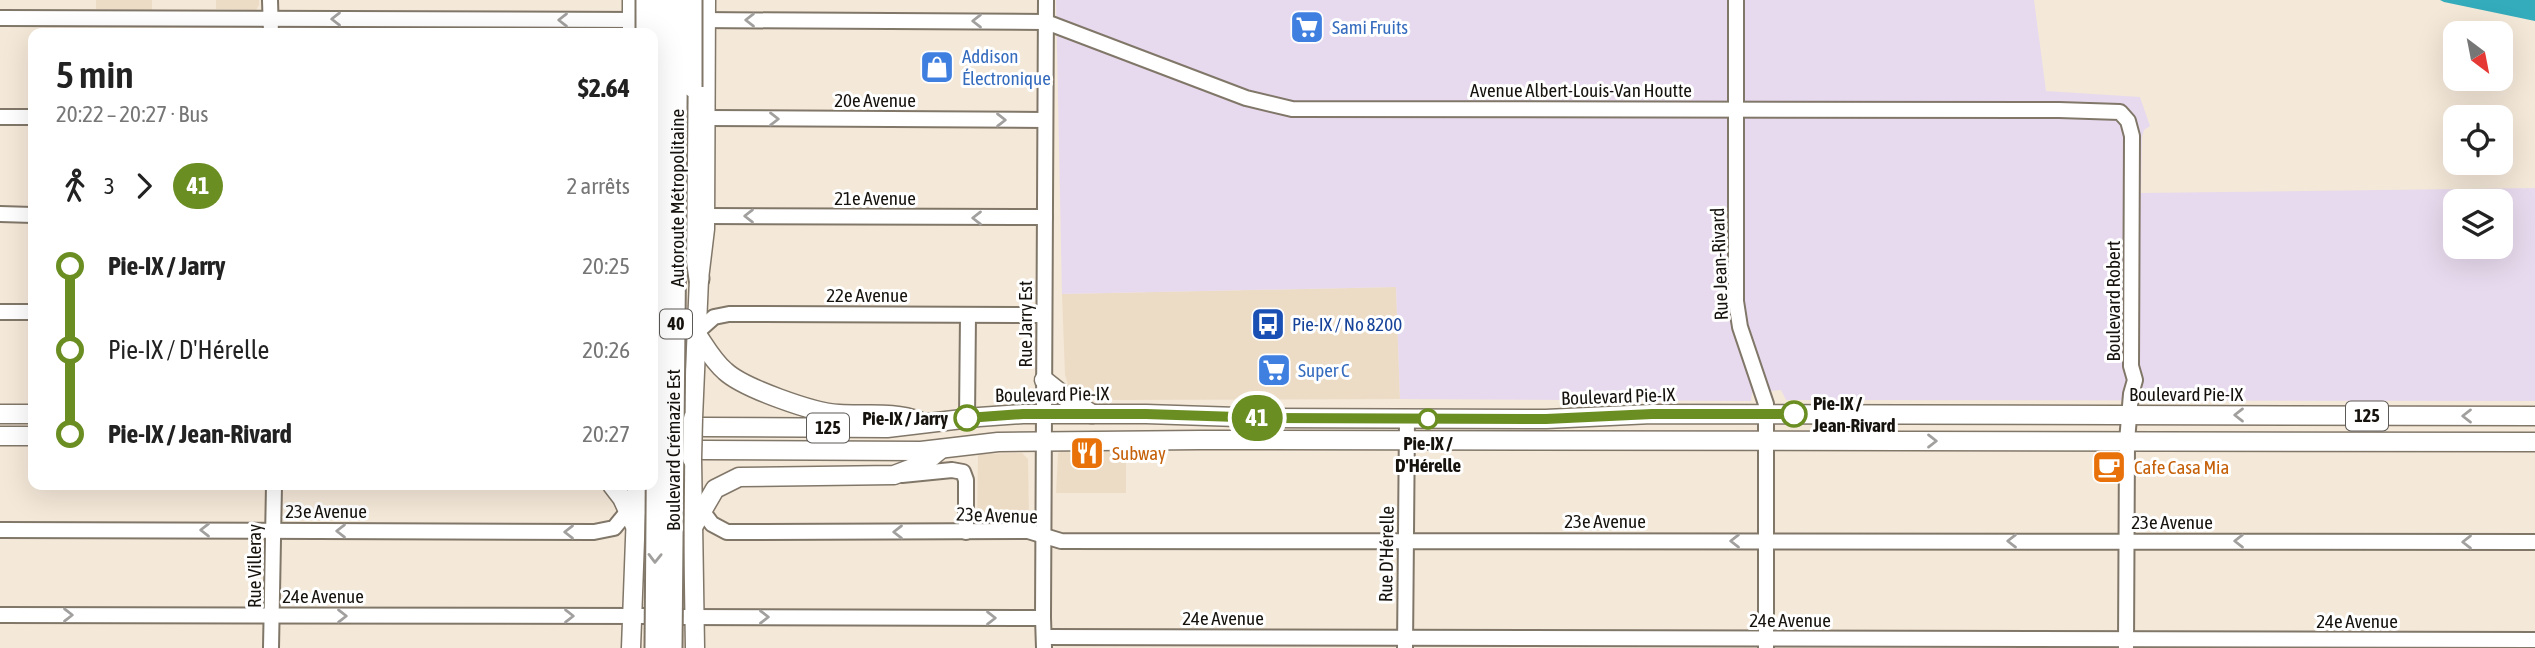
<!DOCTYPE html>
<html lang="fr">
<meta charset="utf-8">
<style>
:root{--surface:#fff;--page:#f2f2f2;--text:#222;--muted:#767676}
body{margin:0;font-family:"Asap Condensed",sans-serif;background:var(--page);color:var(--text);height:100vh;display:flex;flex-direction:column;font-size:26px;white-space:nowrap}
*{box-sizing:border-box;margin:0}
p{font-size:23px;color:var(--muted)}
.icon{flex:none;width:38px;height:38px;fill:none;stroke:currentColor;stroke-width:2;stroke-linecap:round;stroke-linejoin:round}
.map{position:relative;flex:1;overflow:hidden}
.sheet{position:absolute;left:28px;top:28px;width:630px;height:462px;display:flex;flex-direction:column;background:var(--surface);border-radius:14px;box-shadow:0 7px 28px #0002}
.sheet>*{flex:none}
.badge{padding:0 14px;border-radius:23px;font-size:24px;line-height:46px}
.needle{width:46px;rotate:148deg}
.buttons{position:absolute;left:2443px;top:21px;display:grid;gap:14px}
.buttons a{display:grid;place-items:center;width:70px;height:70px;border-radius:14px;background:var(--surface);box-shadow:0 7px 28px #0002;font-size:35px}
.map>.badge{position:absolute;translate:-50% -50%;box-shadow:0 0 0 4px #fff}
.legs{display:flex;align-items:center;gap:10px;height:77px;padding:0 28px;font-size:23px}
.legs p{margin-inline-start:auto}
.summary{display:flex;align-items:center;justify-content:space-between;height:119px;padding:0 28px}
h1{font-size:38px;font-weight:600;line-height:52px}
ul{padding:0 28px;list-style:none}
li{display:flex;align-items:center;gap:24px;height:84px;font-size:26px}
li i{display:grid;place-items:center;width:10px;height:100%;margin:0 9px;background:currentColor}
li i::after{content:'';width:18px;height:18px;margin:-9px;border:5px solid;border-radius:50%;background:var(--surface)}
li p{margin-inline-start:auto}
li:first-child i{background:linear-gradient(#0000 50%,currentColor 0)}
li:last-child i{background:linear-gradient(currentColor 50%,#0000 0)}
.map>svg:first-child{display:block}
.built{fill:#ecdcc6}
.industrial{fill:#e8daee;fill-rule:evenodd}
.education{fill:#e7dbef}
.water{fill:#34acbc}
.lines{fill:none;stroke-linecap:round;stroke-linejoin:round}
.minor-casing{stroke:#817769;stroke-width:18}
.major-casing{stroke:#817769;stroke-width:21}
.highway-casing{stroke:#817769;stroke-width:23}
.minor{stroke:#fff;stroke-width:14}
.major{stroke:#fff;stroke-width:18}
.highway{stroke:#fff;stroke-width:19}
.major-bridge-casing{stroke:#817769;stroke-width:21;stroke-linecap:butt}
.highway-bridge-casing{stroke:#817769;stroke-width:23;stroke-linecap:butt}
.major-bridge{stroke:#fff;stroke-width:18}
.highway-bridge{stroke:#fff;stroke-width:19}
.oneway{stroke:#a2a09e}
.line-1-casing{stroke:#fff;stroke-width:16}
.line-1{stroke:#6b8e23;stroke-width:10}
.stop-1-dot{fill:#fff;stroke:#6b8e23;stroke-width:3.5}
.labels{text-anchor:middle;stroke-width:6;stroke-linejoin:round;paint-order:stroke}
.shield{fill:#fff;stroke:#5c5956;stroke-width:2}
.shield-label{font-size:18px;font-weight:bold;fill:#16120d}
.shop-label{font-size:19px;fill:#366cbe;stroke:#fff;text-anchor:start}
.street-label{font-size:19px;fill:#16120d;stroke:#fff}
.transit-label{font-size:19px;fill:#164399;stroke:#fff;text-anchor:start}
.stop-label{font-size:19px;font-weight:bold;fill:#16120d;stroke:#fff;text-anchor:start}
.food-label{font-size:19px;fill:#c56008;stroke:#fff;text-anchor:start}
</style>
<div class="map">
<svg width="2535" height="648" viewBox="0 0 2535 648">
<rect width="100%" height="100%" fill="#f4e8d8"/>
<!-- built -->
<g class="built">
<polygon points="96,0 152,0 152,10 96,9"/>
<polygon points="216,0 259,0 259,5 256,10 216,9"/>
<polygon points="1396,287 1400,399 1104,400 1075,394 1068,385 1065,375 1062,294"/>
<polygon points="1126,449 1126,493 1056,493 1058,453 1064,450"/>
<polygon points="1022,453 1028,459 1029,516 1023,521 977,521 978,454"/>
</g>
<!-- industrial -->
<path class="industrial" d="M1056,0H2034L2046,91L2140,97L2150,126L2144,130L2142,137L2141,193L2535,188V401L1786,400L1781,390L1752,393L1751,401L1400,399L1396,287L1062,294ZM2455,201H2501V247H2455Z"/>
<!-- education -->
<polygon class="education" points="287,28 616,29 621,33 282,33"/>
<!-- water -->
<polygon class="water" points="2440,0 2535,0 2535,21 2444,2"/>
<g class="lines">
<!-- minor casing -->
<g class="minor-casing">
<g id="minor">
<polyline points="270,0 271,33"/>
<polyline points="1736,0 1736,301 1740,327 1766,404 1766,647"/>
<polyline points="0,18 640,20"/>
<polyline points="698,20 1046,22 1246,98 1292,109 2059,110 2120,112 2128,121 2132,136 2131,366 2135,380 2131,394 2127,441 2126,648"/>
<polyline points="0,117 33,117"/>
<polyline points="706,118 1045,120"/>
<polyline points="0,214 33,215"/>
<polyline points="706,216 1045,217"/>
<polyline points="0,312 33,312"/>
<polyline points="696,333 714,317 729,314 1044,315"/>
<polyline points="967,418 968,315"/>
<polyline points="902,475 952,470 963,472 966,480 966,532"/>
<polyline points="698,505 712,524 727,532 1028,531 1061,541 2535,542"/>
<polyline points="0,530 594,532 614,528 632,506"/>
<polyline points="0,615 646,616"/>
<polyline points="681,617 1043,618"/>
<polyline points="1044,637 2535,640"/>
<polyline points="271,648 274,485"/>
<polyline points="1044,648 1043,618 1046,0"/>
<polyline points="1405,648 1407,419"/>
</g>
</g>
<!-- major casing -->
<g class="major-casing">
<g id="major">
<polyline points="632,33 632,0"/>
<path d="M696,333C705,346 713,361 725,371C743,388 814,413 839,414C866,416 893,411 919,421"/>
<polyline points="1044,380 1068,399 1092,414"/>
<polyline points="0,414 33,414"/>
<polyline points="693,418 699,279 705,229 706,0"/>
<polyline points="704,427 887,428 979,417 1023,414 1146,414 1268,418 1546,419 1652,414 2535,416"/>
<polyline points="0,436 33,436"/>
<polyline points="703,450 921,451 998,442 1200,440 2535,442"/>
<polyline points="692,459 695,648"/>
<polyline points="612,485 622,498 634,524"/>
<polyline points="693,527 715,489 739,477 894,475 923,464 941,449"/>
<polyline points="631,648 637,485"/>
</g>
</g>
<!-- highway casing -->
<g class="highway-casing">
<polyline id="highway" points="692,87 692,230 699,279"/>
</g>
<!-- minor -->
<use href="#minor" class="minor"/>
<!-- major -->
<use href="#major" class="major"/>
<!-- highway -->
<use href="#highway" class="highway"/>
<!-- major-bridge casing -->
<g class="major-bridge-casing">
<polyline id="major-bridge" points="692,459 693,418"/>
</g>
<!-- highway-bridge casing -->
<g class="highway-bridge-casing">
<g id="highway-bridge">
<polyline points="646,33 646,0"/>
<polyline points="692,87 692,0"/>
<polyline points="655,648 660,0"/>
<polyline points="672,648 678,0"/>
</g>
</g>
<!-- major-bridge -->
<use href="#major-bridge" class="major-bridge"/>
<!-- highway-bridge -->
<use href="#highway-bridge" class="highway-bridge"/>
</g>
<!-- one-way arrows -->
<defs><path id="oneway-chevron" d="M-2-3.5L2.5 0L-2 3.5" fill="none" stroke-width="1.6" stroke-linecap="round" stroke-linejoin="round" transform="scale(1.75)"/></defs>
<g class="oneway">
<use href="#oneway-chevron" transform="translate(336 19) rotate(-180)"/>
<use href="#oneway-chevron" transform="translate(563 20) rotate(-180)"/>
<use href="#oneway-chevron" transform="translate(750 20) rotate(-180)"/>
<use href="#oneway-chevron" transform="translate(977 21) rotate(-180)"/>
<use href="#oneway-chevron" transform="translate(774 119)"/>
<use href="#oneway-chevron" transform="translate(1001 120)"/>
<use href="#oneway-chevron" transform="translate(749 216) rotate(-180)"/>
<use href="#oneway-chevron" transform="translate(977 218) rotate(-180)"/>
<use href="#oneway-chevron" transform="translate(2239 415) rotate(-180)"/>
<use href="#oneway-chevron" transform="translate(2467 416) rotate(180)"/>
<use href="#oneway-chevron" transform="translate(1932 441)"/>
<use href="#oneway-chevron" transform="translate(205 530) rotate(-180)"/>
<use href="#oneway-chevron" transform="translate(341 531) rotate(-180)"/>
<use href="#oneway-chevron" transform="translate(569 532) rotate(-180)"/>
<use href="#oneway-chevron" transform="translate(898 532) rotate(180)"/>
<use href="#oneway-chevron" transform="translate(1735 541) rotate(-180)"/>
<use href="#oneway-chevron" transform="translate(2012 541) rotate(180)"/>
<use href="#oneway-chevron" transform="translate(2239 541) rotate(-180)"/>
<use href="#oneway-chevron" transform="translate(2467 542) rotate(-180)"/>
<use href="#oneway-chevron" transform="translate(655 558) rotate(91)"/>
<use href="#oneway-chevron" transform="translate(68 615)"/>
<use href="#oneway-chevron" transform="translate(342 616)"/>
<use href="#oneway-chevron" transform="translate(569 616)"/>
<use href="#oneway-chevron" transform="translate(764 617)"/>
<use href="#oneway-chevron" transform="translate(991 618)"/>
</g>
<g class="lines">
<!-- line-1 casing -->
<g class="line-1-casing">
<polyline id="line-1" points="967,418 1023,414 1146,414 1268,418 1546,419 1652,414 1794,414"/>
</g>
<!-- line-1 -->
<use href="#line-1" class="line-1"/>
</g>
<!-- icons -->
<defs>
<g id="supermarket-square" transform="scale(1.75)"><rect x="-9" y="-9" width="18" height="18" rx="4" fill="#3f7fe0" stroke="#fff"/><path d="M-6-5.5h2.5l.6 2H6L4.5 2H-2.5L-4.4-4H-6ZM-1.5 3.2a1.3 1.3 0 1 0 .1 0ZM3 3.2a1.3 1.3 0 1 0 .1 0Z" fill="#fff"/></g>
<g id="shop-square" transform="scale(1.75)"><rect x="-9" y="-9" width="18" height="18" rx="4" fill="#3f7fe0" stroke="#fff"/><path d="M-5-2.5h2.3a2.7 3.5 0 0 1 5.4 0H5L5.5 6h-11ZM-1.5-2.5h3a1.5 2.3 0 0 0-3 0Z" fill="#fff"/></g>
<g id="bus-square" transform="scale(1.75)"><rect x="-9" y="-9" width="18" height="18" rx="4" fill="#1a4fb4" stroke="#fff"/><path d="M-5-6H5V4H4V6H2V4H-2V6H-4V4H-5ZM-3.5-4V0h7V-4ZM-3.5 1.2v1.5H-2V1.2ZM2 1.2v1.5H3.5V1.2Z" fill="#fff"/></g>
<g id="restaurant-square" transform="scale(1.75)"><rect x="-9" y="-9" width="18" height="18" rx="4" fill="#e8710a" stroke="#fff"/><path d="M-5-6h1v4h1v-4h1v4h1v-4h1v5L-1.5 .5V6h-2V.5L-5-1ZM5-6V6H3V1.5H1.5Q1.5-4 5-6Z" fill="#fff"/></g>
<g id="cafe-square" transform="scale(1.75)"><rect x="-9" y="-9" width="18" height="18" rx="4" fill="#e8710a" stroke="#fff"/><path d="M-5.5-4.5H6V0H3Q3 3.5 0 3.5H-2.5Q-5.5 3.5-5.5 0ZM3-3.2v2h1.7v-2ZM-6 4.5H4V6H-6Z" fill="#fff"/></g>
</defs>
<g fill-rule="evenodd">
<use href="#supermarket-square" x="1307" y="27"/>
<use href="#shop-square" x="937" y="67"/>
<use href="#bus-square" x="1268" y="324"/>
<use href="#supermarket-square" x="1274" y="370"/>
<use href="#restaurant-square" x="1087" y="453"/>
<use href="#cafe-square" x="2109" y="467"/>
</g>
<!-- markers -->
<g class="stop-1-dot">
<circle cx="1794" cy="414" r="12"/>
<circle cx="967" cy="418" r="12"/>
<circle cx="1428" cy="419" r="9"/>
</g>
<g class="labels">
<!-- shield labels -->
<g class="shield">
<rect x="660" y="309.5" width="32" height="29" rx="5"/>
<rect x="2346" y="401.5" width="42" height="29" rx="5"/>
<rect x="807" y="413.5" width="42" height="29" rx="5"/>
</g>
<g class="shield-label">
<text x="676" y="330">40</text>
<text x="2367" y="422">125</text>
<text x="828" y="434">125</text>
</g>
<!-- shop labels -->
<g class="shop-label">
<text x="1332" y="34">Sami Fruits</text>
<text x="962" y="63">Addison<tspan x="962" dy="22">Électronique</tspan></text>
<text x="1298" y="377">Super C</text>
</g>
<!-- street labels -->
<g class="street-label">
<text x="1581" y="97">Avenue Albert-Louis-Van Houtte</text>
<text x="875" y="107">20e Avenue</text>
<text transform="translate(677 198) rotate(-90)" y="7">Autoroute Métropolitaine</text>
<text x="875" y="205">21e Avenue</text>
<text transform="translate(1719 264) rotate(-92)" y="7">Rue Jean-Rivard</text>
<text x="867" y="302">22e Avenue</text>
<text transform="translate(2113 301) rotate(-90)" y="7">Boulevard Robert</text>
<text transform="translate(1025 324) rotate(-90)" y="7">Rue Jarry Est</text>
<text transform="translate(1052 394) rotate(-1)" y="7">Boulevard Pie-IX</text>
<text x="2186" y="401">Boulevard Pie-IX</text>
<text transform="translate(1618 396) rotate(-2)" y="7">Boulevard Pie-IX</text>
<text transform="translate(673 450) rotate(-90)" y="7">Boulevard Crémazie Est</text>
<text x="326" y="518">23e Avenue</text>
<text transform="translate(997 515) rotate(2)" y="7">23e Avenue</text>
<text x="1605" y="528">23e Avenue</text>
<text x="2172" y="529">23e Avenue</text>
<text transform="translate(1386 554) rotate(-89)" y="7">Rue D'Hérelle</text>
<text transform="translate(254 566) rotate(-90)" y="7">Rue Villeray</text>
<text x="323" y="603">24e Avenue</text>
<text x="1223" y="625">24e Avenue</text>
<text x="1790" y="627">24e Avenue</text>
<text x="2357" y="628">24e Avenue</text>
</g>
<!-- transit labels -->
<g class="transit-label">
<text x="1292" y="331">Pie-IX / No 8200</text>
</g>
<!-- stop labels -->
<g class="stop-label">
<text x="1813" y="410">Pie-IX /<tspan x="1813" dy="22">Jean-Rivard</tspan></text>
<text x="948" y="425" text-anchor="end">Pie-IX / Jarry</text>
<text x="1428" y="450" text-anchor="middle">Pie-IX /<tspan x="1428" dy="22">D'Hérelle</tspan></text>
</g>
<!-- food labels -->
<g class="food-label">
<text x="1112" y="460">Subway</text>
<text x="2134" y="474">Cafe Casa Mia</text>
</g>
</g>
</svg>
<div class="buttons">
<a><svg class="needle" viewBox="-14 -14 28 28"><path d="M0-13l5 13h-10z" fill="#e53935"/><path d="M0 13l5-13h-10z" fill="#767676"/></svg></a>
<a><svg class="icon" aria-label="locate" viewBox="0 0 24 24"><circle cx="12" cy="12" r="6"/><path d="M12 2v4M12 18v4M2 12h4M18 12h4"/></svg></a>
<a><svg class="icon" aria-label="layers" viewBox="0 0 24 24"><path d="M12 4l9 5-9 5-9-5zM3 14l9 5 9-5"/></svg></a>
</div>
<b class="badge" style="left:1257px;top:418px;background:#6b8e23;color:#fff">41</b>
<section class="sheet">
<div class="summary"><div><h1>5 min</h1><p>20:22 – 20:27 · Bus</p></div><b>$2.64</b></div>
<div class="legs"><svg class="icon" aria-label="walk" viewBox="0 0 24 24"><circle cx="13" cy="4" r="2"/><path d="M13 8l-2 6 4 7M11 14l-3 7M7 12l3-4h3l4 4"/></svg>3<svg class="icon" aria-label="forward" viewBox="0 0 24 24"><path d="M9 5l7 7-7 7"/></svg><b class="badge" style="background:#6b8e23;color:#fff">41</b><p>2 arrêts</p></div>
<ul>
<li><i style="color:#6b8e23"></i><b>Pie-IX / Jarry</b><p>20:25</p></li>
<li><i style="color:#6b8e23"></i><span>Pie-IX / D'Hérelle</span><p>20:26</p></li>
<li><i style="color:#6b8e23"></i><b>Pie-IX / Jean-Rivard</b><p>20:27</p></li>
</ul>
</section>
</div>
